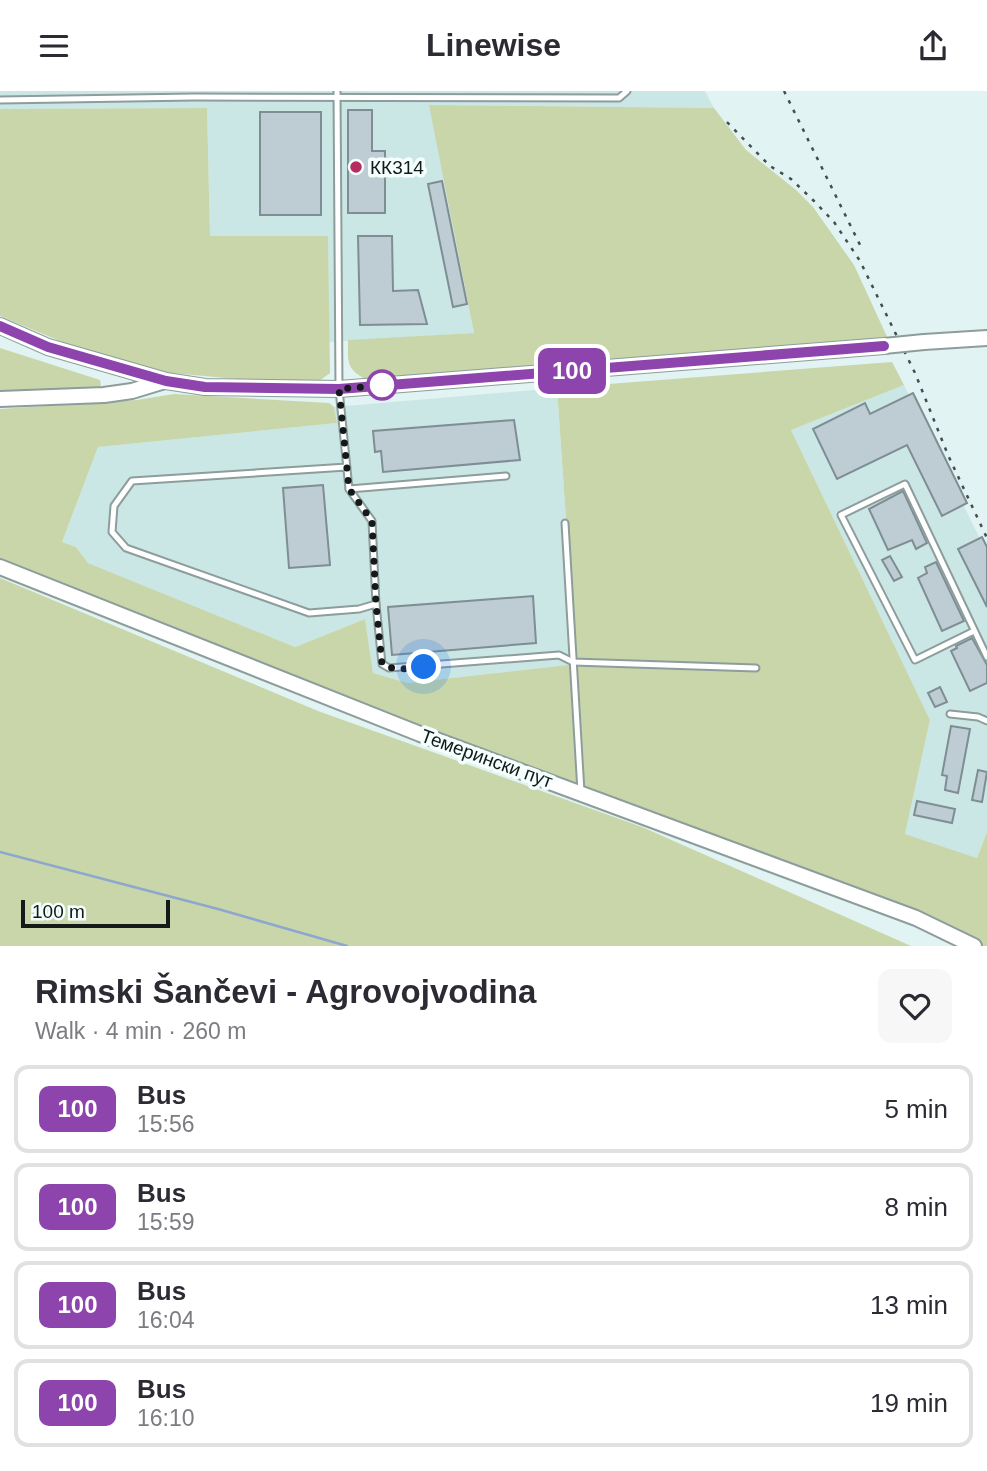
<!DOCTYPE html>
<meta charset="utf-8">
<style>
:root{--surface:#fff;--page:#f7f7f7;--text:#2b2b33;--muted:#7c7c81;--line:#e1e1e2}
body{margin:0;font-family:Arial,sans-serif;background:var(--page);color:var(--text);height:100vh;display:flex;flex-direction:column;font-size:26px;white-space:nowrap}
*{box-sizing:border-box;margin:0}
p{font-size:23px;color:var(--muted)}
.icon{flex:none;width:38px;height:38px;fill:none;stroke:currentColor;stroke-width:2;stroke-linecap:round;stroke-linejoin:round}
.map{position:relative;height:855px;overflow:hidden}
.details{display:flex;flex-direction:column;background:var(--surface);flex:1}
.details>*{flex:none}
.badge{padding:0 14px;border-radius:10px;font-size:24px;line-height:46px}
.scale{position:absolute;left:21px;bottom:18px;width:149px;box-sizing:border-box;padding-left:7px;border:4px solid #131a19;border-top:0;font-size:19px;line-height:24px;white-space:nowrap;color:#131a19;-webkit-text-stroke:5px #f4fffe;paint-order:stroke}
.you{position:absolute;width:35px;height:35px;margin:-18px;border:5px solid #fff;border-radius:50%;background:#1a73e8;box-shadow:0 0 0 10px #1a73e833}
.map>.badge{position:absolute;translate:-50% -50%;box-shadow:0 0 0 4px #fff}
.round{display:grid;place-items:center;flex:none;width:74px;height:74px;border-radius:14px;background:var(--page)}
.overview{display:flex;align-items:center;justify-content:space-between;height:119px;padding:0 35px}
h1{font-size:33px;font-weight:600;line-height:52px}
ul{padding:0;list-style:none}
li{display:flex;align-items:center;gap:21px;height:88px;margin:0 14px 10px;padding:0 21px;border:4px solid var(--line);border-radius:14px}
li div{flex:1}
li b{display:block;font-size:26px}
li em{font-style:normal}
li .badge{min-width:77px;font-weight:700;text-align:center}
header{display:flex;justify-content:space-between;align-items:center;height:91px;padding:0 35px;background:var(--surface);font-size:32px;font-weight:600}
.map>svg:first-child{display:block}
.built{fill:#cbe7e5}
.green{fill:#c8d6aa}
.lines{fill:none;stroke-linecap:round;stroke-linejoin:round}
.stream{stroke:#8da7ce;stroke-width:2.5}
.building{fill:#bdcdd3;stroke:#7f8e94;stroke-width:2}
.service-casing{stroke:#8c9d9b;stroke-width:9}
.secondary-casing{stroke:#8c9d9b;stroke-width:18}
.service{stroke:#fff;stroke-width:5}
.secondary{stroke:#fff;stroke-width:14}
.rail{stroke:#454e4d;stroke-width:2.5;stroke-dasharray:3.5 7;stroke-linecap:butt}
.secondary-bridge-casing{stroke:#8c9d9b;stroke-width:18;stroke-linecap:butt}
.secondary-bridge{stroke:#fff;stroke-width:14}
.line-casing{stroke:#fff;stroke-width:16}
.line{stroke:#8e44ad;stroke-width:10}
.walk{stroke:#131a19;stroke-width:7;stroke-dasharray:0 12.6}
.poi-dot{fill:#b72b63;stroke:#f4fffe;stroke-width:2.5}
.stop-dot{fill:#fff;stroke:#8e44ad;stroke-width:3.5}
.labels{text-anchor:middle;stroke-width:7;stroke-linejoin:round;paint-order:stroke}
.poi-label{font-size:19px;fill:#131a19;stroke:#f4fffe;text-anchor:start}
.street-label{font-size:19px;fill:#131a19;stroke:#f4fffe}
</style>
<header><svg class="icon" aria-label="menu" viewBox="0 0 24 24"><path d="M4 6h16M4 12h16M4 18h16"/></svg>Linewise<svg class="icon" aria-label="share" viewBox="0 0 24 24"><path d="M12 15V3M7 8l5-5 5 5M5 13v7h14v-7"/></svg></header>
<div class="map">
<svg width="987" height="855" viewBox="0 0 987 855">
<rect width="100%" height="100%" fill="#e1f3f2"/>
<!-- built -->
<g class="built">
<polygon points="0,0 705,0 714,17 430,14 474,242 329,251 328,146 210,145 207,17 0,18"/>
<polygon points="904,294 987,462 987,741 977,767 905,743 930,629 791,339"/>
<polygon points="557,297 576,573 408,592 373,582 365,528 295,556 88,472 76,456 62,451 98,356 337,332 334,316"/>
</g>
<!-- green -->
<g class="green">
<path d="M429,14L714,17L746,59L796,99L813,116L854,174L889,250L367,289C346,278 348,272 348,249L474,242Z"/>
<polygon points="207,17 210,145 328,145 330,282 319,290 293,293 160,281 96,265 0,225 0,18"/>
<polygon points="0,257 100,289 101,295 96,300 0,305"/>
<polygon points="892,271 904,294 791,339 930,629 905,743 977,767 987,741 987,855 970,855 0,476 0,318 137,309 174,303 329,312 334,316 337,332 98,356 62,451 76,456 88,472 295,556 365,528 373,582 408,592 576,573 557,297"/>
<polygon points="0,487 318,620 642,736 911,855 0,855"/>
</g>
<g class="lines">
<!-- stream -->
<polyline class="stream" points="0,761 218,818 347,855"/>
</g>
<!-- building -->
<g class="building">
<polygon points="348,19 372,19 372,60 385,60 385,122 348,122"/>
<rect x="260" y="21" width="61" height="103"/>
<polygon points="442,90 467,213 453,216 428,93"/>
<polygon points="358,145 392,145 393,200 418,199 427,233 360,234"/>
<polygon points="913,302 967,412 942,425 907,354 837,388 813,338 865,312 870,323"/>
<polygon points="514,329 520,369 383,381 381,360 375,361 373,340"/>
<polygon points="323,394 330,474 289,477 283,397"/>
<polygon points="903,400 927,452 916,458 912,449 888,459 869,418"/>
<polygon points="982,446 987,456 987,516 958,458"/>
<polygon points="890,465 902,486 894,490 882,469"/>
<polygon points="936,471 964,530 942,540 918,487 927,482 925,476"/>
<polygon points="533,505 536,552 392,564 388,516"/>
<polygon points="972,547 987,574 987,592 970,600 951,560 957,557 956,555"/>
<polygon points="940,596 947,611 935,616 928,602"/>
<polygon points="951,635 970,638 958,702 945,699 947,685 942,684"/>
<polygon points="978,679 987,681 982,711 972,709"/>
<polygon points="917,710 955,718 952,732 914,724"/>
</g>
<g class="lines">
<!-- service casing -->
<g class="service-casing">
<g id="service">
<polyline points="337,0 339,298 349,398 372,430 376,513 359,518 309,522 126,457 112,441 114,415 132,390 347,376"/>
<polyline points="0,9 194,6 619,7 627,0"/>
<polyline points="349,398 506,385"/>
<polyline points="565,432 581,701"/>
<polyline points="376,513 382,573 389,577 559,564 573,571 756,577"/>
<polyline points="974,540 915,569 841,424 905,393 987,566"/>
<polyline points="950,623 978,626 987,630"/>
</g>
</g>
<!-- secondary casing -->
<g class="secondary-casing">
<g id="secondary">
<polyline points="0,235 48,256 166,290 205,296 339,298 884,255"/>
<polyline points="924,251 987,247"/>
<polyline points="0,308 104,304 132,300 165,290"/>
<polyline points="0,476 420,643 916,827 974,855"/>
</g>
</g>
<!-- service -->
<use href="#service" class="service"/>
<!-- secondary -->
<use href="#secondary" class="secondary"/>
<!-- rail -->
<g class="rail">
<polyline points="784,0 863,160"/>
<polyline points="727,31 770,75 791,88 814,110 834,131 860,170 915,282 948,364 987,447"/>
</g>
<!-- secondary-bridge casing -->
<g class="secondary-bridge-casing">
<polyline id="secondary-bridge" points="884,255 924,251"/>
</g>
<!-- secondary-bridge -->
<use href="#secondary-bridge" class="secondary-bridge"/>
</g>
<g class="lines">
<!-- line casing -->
<g class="line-casing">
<polyline id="line" points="0,235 48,256 166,290 205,296 339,298 884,255"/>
</g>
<!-- line -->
<use href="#line" class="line"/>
<!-- walk -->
<path class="walk" d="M382,294H390L339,298L349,398L372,430L376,513L382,573C395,581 410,577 424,576"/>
</g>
<!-- markers -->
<circle class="poi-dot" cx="356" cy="76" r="7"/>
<circle class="stop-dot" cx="382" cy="294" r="14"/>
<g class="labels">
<!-- poi labels -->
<g class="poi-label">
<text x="370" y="83">КК314</text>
</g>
<!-- street labels -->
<g class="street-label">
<text transform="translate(487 667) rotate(20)" y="7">Темерински пут</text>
</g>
</g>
</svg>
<div class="scale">100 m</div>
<div class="you" style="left:424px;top:576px"></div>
<b class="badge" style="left:572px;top:280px;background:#8e44ad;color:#fff">100</b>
</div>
<section class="details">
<div class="overview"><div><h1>Rimski Šančevi - Agrovojvodina</h1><p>Walk · 4 min · 260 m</p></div><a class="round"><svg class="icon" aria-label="heart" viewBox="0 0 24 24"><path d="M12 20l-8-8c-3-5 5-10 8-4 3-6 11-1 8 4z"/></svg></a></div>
<ul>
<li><span class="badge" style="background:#8e44ad;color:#fff">100</span><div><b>Bus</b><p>15:56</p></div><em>5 min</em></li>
<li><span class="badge" style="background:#8e44ad;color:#fff">100</span><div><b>Bus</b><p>15:59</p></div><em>8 min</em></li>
<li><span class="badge" style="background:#8e44ad;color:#fff">100</span><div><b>Bus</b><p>16:04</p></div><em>13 min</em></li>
<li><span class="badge" style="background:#8e44ad;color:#fff">100</span><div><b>Bus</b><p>16:10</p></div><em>19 min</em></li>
</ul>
</section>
